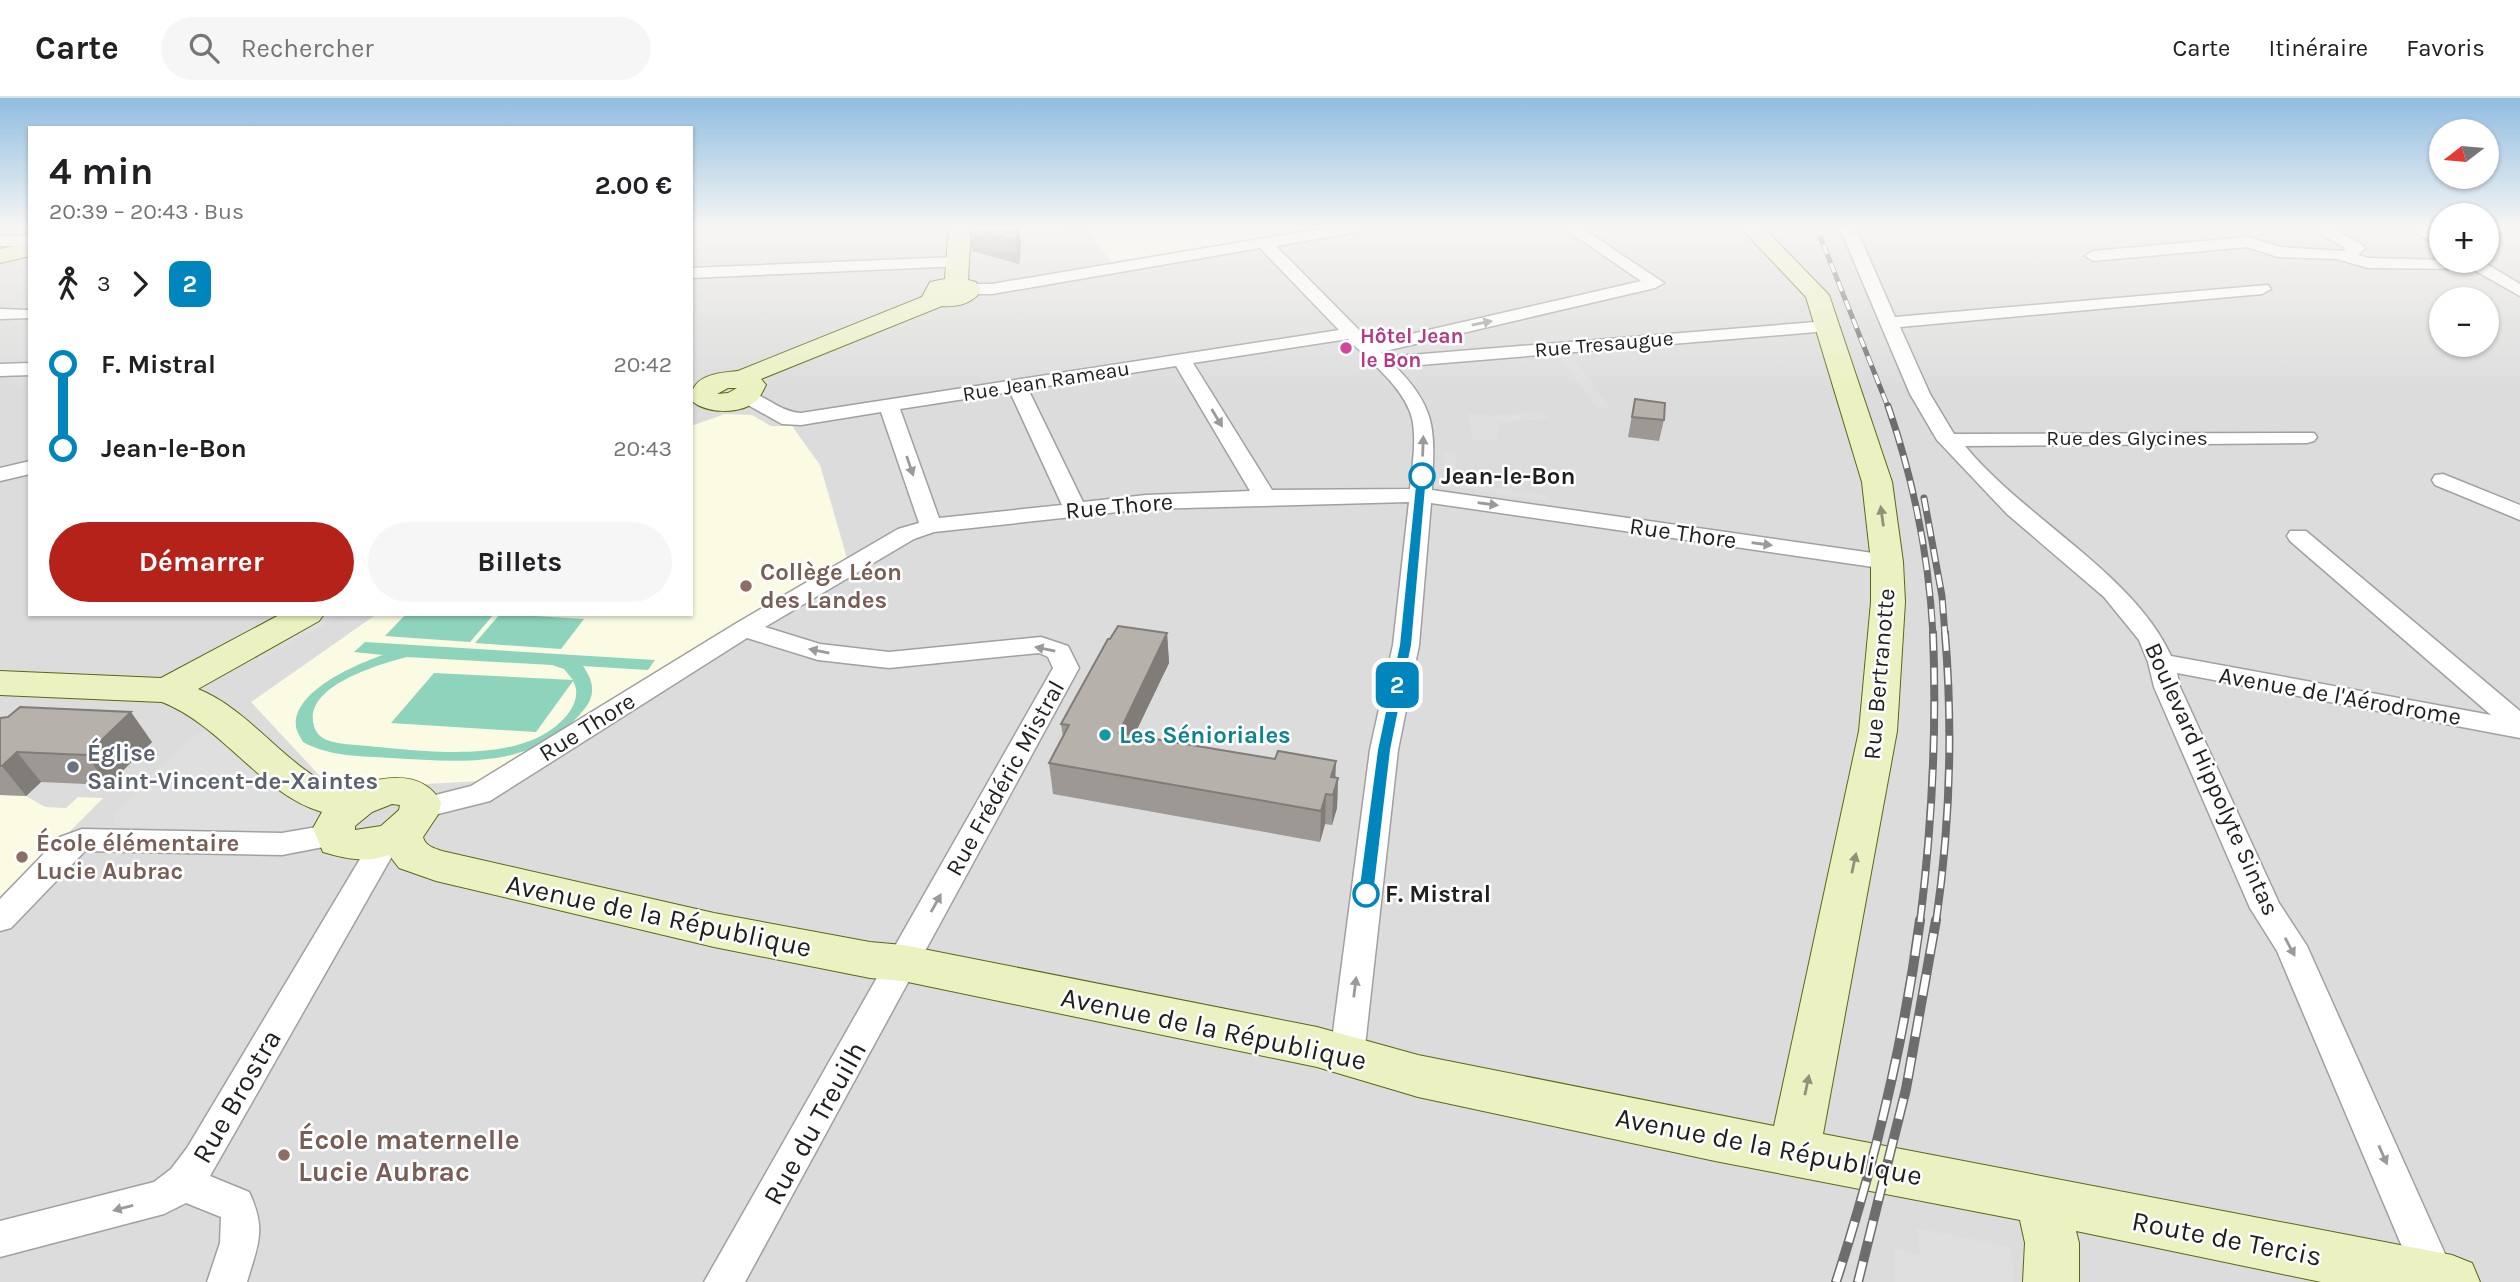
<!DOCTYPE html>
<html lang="fr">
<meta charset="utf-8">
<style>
:root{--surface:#fff;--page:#f6f6f6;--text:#202124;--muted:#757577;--line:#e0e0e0;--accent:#b42219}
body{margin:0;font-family:Karla,sans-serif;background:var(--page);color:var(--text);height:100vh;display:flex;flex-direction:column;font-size:26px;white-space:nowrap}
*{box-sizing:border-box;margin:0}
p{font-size:23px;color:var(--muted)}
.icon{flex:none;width:38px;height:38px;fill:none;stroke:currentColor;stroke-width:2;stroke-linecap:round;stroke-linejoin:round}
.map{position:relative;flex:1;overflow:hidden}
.details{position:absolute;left:28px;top:28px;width:665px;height:490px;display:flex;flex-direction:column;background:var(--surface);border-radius:0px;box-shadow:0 2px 5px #0004}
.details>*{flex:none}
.badge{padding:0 14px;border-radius:10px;font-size:24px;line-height:46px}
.needle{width:46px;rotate:254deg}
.controls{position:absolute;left:2429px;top:21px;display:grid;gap:14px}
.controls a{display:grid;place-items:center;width:70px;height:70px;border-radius:50%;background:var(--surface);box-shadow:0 2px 5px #0004;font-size:35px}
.map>.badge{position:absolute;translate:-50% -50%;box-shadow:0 0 0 4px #fff}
.legs{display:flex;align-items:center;gap:10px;height:77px;padding:0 21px;font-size:23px}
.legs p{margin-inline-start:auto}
.summary{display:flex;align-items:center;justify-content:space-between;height:119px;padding:0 21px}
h1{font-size:38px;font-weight:700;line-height:52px}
.primary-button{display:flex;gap:14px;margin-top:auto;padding:14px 21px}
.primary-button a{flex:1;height:80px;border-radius:42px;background:var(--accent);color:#fff;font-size:28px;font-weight:700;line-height:80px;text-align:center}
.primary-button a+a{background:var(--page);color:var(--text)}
ul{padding:0 21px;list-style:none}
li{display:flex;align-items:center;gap:24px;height:84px;font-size:26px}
li i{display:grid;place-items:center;width:10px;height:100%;margin:0 9px;background:currentColor}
li i::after{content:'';width:18px;height:18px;margin:-9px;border:5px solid;border-radius:50%;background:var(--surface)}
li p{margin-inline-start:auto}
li:first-child i{background:linear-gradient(#0000 50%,currentColor 0)}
li:last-child i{background:linear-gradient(currentColor 50%,#0000 0)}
header{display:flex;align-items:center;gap:42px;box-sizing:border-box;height:98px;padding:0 35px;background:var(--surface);border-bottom:2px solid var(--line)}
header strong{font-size:33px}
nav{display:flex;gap:38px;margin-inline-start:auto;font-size:24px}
.search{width:490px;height:63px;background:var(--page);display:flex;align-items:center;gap:18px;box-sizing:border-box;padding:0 24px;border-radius:38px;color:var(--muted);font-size:26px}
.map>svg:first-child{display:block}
.residential{fill:#dcdcdc;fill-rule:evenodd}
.education{fill:#fafbe2}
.pitch{fill:#8ed3bc;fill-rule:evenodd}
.parking{fill:#dfdfdf}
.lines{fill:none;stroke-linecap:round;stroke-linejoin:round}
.street-casing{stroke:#a0a0a0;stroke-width:3}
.secondary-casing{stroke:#5a6813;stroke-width:2}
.street{fill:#fff;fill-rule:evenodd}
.secondary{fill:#ecf1c1;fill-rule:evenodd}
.rail-far3-casing{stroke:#6d6d6d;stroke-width:5}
.rail-far2-casing{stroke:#6d6d6d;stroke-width:7}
.rail-far1-casing{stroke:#6d6d6d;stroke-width:8}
.rail-casing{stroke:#6d6d6d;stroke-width:10}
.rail-far3{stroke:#fff;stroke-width:3.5;stroke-dasharray:10;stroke-linecap:butt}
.rail-far2{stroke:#fff;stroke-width:4.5;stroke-dasharray:13;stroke-linecap:butt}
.rail-far1{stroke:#fff;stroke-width:5;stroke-dasharray:17;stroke-linecap:butt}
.rail{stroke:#fff;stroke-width:7;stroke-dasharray:21;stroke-linecap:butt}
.wall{fill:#9d9894}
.shaded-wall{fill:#807c78}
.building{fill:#b7b1ac;stroke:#807c78;stroke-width:2}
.oneway{fill:#9a9a9a}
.oneway2{fill:#909278}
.line-1{fill:#0086bd;stroke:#fff;stroke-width:2}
.hotel-dot{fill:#d1479c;stroke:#fff;stroke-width:2.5}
.stop-1-dot{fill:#fff;stroke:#0086bd;stroke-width:3.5}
.education-dot{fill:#8d6e63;stroke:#fff;stroke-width:2.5}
.culture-dot{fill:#0f9aa8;stroke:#fff;stroke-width:2.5}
.worship-dot{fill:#6b7280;stroke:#fff;stroke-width:2.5}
.labels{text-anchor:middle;stroke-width:5;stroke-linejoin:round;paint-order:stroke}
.far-hotel-label{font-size:21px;font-weight:bold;fill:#b23c85;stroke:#fff;text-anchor:start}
.far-street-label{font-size:21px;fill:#1f1f1f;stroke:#fff}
.stop-label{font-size:24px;font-weight:bold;fill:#1f1f1f;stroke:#fff;text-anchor:start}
.street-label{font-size:24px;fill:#1f1f1f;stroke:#fff}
.education-label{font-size:24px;font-weight:bold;fill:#785e54;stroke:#fff;text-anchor:start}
.culture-label{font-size:24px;font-weight:bold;fill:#0d838f;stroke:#fff;text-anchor:start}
.worship-label{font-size:24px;font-weight:bold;fill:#5b616d;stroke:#fff;text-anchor:start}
.near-street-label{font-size:28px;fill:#1f1f1f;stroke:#fff}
.near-education-label{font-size:28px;font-weight:bold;fill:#785e54;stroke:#fff;text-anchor:start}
</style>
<header>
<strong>Carte</strong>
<div class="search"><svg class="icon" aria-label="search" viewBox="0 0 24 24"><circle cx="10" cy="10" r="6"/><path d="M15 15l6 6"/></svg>Rechercher</div>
<nav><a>Carte</a><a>Itinéraire</a><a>Favoris</a></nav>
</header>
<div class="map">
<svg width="2520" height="1184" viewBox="0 0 2520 1184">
<rect width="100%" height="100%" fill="#eeece6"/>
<!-- residential -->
<path class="residential" d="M0,128H30V516H691V128H2441V163H2487V128H2520V1184H0ZM2441,201H2487V247H2441Z"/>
<!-- education -->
<g class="education">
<polygon points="975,128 1337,128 1111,164 1087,132 974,137"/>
<polygon points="725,316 752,317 771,328 792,328 820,367 847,460 482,683 332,691 251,604 377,516 691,516 691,328"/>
<polygon points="0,697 26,698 45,709 66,710 78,699 103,700 0,804"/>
</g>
<!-- pitch -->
<g class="pitch">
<polygon points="406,516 494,516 470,544 385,538"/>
<polygon points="500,516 506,516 584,521 561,551 475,545"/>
<path d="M365,544L655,562L648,572L583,568C595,585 596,599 581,615C532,672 459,664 392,660C361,658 331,659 303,644C301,640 297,634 296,629C292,593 357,566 383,557L354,554ZM407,559L552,567L564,571L573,582L434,575L391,625L536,634L573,583C579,593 576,604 570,613C527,674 408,650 344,646C331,644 318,642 314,628C302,588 380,566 407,559Z"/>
</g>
<!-- parking -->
<g class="parking">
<polygon points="1556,253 1569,253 1609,309 1595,310"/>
<polygon points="1543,314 1548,320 1499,325 1498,340 1488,343 1473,343 1468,316 1495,317"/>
<polygon points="1443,354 1455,355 1457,384 1545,397 1550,404 1445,387"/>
<polygon points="316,516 344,516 258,563 259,556 251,552"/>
<polygon points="207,632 217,632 314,714 317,719 314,727 305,734 293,736 120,728 115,724 113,716 189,640"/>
<polygon points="1917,1130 2010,1149 2015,1184 1895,1184 1894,1151 1920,1157"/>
</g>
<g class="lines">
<!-- street casing -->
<g class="street-casing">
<g id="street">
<path d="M1336,128H1371L1363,133L1276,148L1372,245L1641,183L1561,128H1579L1664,185L1655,190L1381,254L1386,259L1828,223L1837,228L1828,233L1396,269C1439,313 1434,335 1432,392L1887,457L1895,459L1899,464L1895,469L1887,471L1431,405L1419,547L1398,652L1364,957L1359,967L1347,972L1335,967L1330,957L1370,652L1393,547L1409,404L1146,411L934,434L914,441L765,529L820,546L889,554L1041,539L1068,548L1079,570L745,1184H704L1053,570L1048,559L1039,555L889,570L818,562L747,540L490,703L422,720L412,717L408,710L412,703L471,688L735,526L898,431L919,425L881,314L801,327L782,326L739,302L736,298L739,294C758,289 777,314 801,315L1339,232L1260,150L992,196H969L960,191L969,186H992ZM1348,241C1369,263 1404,289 1412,320C1417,342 1412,369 1410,391L1272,392L1193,265ZM1176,268L1250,393L1146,397L1083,404L1028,291ZM1010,294L1062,407L939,420L900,311Z"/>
<path d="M1839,128H1855L1895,219L2268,187L2271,191L2262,196L1900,229L1930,296L1954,336L2314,335L2317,339L2314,343L2307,345L1965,348C2023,419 2134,476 2171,558L2491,617L2290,443L2287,438L2290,433H2306L2520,613V640L2177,575L2180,589L2279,805L2307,848L2450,1167L2455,1184H2417L2277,853L2250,810L2154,589L2148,564L2139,542L2104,499L2007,416L1937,342L1910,296Z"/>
<polygon points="2307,128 2327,128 2363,147 2365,150 2358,157 2369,160 2482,163 2520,186 2520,198 2472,171 2368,170 2337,161 2278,159 2247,149 2093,163 2085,158 2093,153 2248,139 2280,149 2344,153 2345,150"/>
<polygon points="2406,128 2425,128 2441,138 2441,150"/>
<rect x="0" y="138" width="30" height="10"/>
<polygon points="956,159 964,164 962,168 691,180 691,170"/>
<polygon points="0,211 30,212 30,220 0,221"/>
<polygon points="30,265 30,277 0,278 0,266"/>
<polygon points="30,363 30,376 0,383 0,370"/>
<polygon points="2443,376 2520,407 2520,422 2435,387 2432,382 2435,377"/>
<polygon points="334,726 344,729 349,737 344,745 282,757 85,753 11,830 0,833 0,801 60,739 82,731 282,735"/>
<path d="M385,733L395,736L400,744L210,1078L249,1094C267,1132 258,1146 247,1184H207L220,1145L221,1119L186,1105L164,1116L0,1159V1123L154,1084L171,1071L187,1050L375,736Z"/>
</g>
</g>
<!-- secondary casing -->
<g class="secondary-casing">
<g id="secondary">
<path d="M949,128H971L968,182L976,184L981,193C972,206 957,209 942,208L761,281L766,287C763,292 761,298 757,302C742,317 705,316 691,302C691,277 717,275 738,273L922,199L930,184L945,181ZM728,290H737L728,295L717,296Z"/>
<path d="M1739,128H1762L1829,197L1892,384L1903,464L1905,504L1897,633L1823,1036L2452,1157L2472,1165L2480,1184H2321L2076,1133L2079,1145V1184H2023L2025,1145L2020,1122L1715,1063L1418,999L1317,969L903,883L870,880L714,849L436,783L399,770L389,757C364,765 347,761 323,754L313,730L322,714C261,696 223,628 162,604L0,597V573L161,580L281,516H324L319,523L198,591C251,612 288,672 339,691C347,693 352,689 359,687C389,677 423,673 441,704L439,715L423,739C425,748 434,750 442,753L714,815L870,844L903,847L1317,929L1418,957L1774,1028L1859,633L1871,504V464L1862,384L1806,199ZM392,706L400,707L399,712L381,728L355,732V728L372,714Z"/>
<polygon points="30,144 30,158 0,165 0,151"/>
</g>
</g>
<!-- street -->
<use href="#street" class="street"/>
<!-- secondary -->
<use href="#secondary" class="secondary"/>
<!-- rail-far3 casing -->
<g class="rail-far3-casing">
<polyline id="rail-far3" points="1816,128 1888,309"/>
</g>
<!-- rail-far2 casing -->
<g class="rail-far2-casing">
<g id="rail-far2">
<path d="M1888,308C1913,380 1929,460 1933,537"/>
<polyline points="1924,400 1942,498 1945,537"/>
</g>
</g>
<!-- rail-far1 casing -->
<g class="rail-far1-casing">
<g id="rail-far1">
<path d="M1920,824C1932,727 1937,633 1933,535"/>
<path d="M1936,824C1950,728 1953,631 1945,535"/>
</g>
</g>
<!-- rail casing -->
<g class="rail-casing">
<g id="rail">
<path d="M1836,1184C1874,1067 1904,944 1920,822"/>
<polyline points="1858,1184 1906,991 1936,822"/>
</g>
</g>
<!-- rail-far3 -->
<use href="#rail-far3" class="rail-far3"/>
<!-- rail-far2 -->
<use href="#rail-far2" class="rail-far2"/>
<!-- rail-far1 -->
<use href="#rail-far1" class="rail-far1"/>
<!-- rail -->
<use href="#rail" class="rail"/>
</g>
<!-- wall -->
<g class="wall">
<polygon points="1019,128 1021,145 1019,166 972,153 969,130"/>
<polygon points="1635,301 1664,322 1659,343 1628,339"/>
<polygon points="1167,535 1169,565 1134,637 1338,680 1337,710 1332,727 1325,726 1320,744 1053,696 1049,665 1063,639 1061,626 1110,541"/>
<polygon points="0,620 152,644 108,687 41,684 26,698 0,697"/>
</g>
<!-- shaded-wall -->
<g class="shaded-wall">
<polygon points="1018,128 1019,128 1021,145 1019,166 1016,143"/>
<polygon points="1167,535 1169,565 1121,665 1119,635"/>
<polygon points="131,614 152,644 108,687 86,657"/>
<polygon points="17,654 41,684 26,698 2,668"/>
<polygon points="1336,663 1335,692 1338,680 1337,710 1332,727 1333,697 1331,679"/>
<polygon points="1326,696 1325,726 1320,744 1321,713"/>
</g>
<!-- building -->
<g class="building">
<polygon points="969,128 1018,128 1016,143 969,130"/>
<polygon points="1635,301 1665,305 1664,322 1632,319"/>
<polygon points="1118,528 1167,535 1119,635 1275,661 1278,653 1336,663 1331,679 1338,680 1333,697 1326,696 1321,713 1049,665 1069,627 1061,626 1108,541 1110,541"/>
<polygon points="20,609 131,614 86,657 17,654 2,668 0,668 0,620 8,619"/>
</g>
<!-- one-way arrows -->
<defs><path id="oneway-solid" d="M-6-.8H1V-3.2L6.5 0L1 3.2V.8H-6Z" transform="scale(1.75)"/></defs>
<g class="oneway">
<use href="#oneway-solid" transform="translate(1482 225) rotate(-12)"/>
<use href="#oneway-solid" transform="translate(1217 320) rotate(59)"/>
<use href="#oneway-solid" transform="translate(1423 348) rotate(-88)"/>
<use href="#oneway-solid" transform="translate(910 368) rotate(71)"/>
<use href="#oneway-solid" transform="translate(1488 406) rotate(8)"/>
<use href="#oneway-solid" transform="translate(1762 446) rotate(8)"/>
<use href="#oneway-solid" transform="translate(1045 551) rotate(-168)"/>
<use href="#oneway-solid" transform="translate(819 553) rotate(-169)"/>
<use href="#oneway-solid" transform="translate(936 805) rotate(-61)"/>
<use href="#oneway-solid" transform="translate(2290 849) rotate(62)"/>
<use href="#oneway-solid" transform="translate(1355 889) rotate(-83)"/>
<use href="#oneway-solid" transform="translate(2383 1057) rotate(66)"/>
<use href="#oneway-solid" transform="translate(123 1110) rotate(165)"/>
</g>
<g class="oneway2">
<use href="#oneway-solid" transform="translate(1882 418) rotate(-98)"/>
<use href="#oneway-solid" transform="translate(1854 765) rotate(-78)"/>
<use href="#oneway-solid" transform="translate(1807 987) rotate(-78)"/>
</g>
<!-- sky -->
<linearGradient id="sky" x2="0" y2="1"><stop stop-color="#90bde1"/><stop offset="0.44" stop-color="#f7f6f4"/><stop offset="1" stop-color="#f7f6f4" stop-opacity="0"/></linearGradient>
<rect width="2520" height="294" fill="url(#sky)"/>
<!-- line-1 -->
<polygon class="line-1" points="1422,375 1427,378 1412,547 1391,652 1374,796 1366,802 1358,796 1377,652 1399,547 1416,378"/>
<!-- markers -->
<circle class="hotel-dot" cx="1346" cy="250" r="7"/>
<g class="stop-1-dot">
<circle cx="1422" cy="378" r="12"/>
<circle cx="1366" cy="796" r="12"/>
</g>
<g class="education-dot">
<circle cx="746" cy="488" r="7"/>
<circle cx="22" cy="759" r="7"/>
<circle cx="284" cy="1057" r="7"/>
</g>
<circle class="culture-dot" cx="1105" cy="637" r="7"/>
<circle class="worship-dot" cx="73" cy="669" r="7"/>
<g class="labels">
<!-- far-hotel labels -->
<g class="far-hotel-label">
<text x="1360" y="245">Hôtel Jean<tspan x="1360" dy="24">le Bon</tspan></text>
</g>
<!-- far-street labels -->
<g class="far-street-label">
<text transform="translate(1604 246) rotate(-5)" y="7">Rue Tresaugue</text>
<text transform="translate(1046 283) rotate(-9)" y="7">Rue Jean Rameau</text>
<text x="2127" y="347">Rue des Glycines</text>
</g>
<!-- stop labels -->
<g class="stop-label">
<text x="1441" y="386">Jean-le-Bon</text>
<text x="1385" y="804">F. Mistral</text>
</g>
<!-- street labels -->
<g class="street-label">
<text transform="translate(1119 408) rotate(-5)" y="8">Rue Thore</text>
<text transform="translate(1683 435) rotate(8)" y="8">Rue Thore</text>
<text transform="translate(1879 576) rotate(-85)" y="8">Rue Bertranotte</text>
<text transform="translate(2340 598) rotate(10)" y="8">Avenue de l'Aérodrome</text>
<text transform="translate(587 629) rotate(-32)" y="8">Rue Thore</text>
<text transform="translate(1005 680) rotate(-61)" y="8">Rue Frédéric Mistral</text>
<text transform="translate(2212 681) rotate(66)" y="8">Boulevard Hippolyte Sintas</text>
</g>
<!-- education labels -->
<g class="education-label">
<text x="760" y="482">Collège Léon<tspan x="760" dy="28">des Landes</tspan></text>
<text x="36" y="753">École élémentaire<tspan x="36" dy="28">Lucie Aubrac</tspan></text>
</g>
<!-- culture labels -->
<g class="culture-label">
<text x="1119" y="645">Les Sénioriales</text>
</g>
<!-- worship labels -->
<g class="worship-label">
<text x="87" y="663">Église<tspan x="87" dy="28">Saint-Vincent-de-Xaintes</tspan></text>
</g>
<!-- near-street labels -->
<g class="near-street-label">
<text transform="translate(659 817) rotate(12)" y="10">Avenue de la République</text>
<text transform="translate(1214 930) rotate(12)" y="10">Avenue de la République</text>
<text transform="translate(236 998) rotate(-60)" y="10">Rue Brostra</text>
<text transform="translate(814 1025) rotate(-61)" y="10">Rue du Treuilh</text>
<text transform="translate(1769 1048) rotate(11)" y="10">Avenue de la République</text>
<text transform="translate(2227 1140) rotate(11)" y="10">Route de Tercis</text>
</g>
<!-- near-education labels -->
<g class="near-education-label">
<text x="298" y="1051">École maternelle<tspan x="298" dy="32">Lucie Aubrac</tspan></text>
</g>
</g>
</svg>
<div class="controls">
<a><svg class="needle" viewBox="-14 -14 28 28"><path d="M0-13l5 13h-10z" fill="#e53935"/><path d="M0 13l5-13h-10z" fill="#757577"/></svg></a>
<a>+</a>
<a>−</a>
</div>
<b class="badge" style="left:1397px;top:587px;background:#0086bd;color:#fff">2</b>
<section class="details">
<div class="summary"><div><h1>4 min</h1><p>20:39 – 20:43 · Bus</p></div><b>2.00 €</b></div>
<div class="legs"><svg class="icon" aria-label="walk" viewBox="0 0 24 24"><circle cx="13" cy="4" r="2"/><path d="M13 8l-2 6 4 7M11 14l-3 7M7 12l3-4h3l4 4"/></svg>3<svg class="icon" aria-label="forward" viewBox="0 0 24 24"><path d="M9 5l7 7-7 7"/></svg><b class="badge" style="background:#0086bd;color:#fff">2</b></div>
<ul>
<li><i style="color:#0086bd"></i><b>F. Mistral</b><p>20:42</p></li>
<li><i style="color:#0086bd"></i><b>Jean-le-Bon</b><p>20:43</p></li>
</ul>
<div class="primary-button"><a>Démarrer</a><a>Billets</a></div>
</section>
</div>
